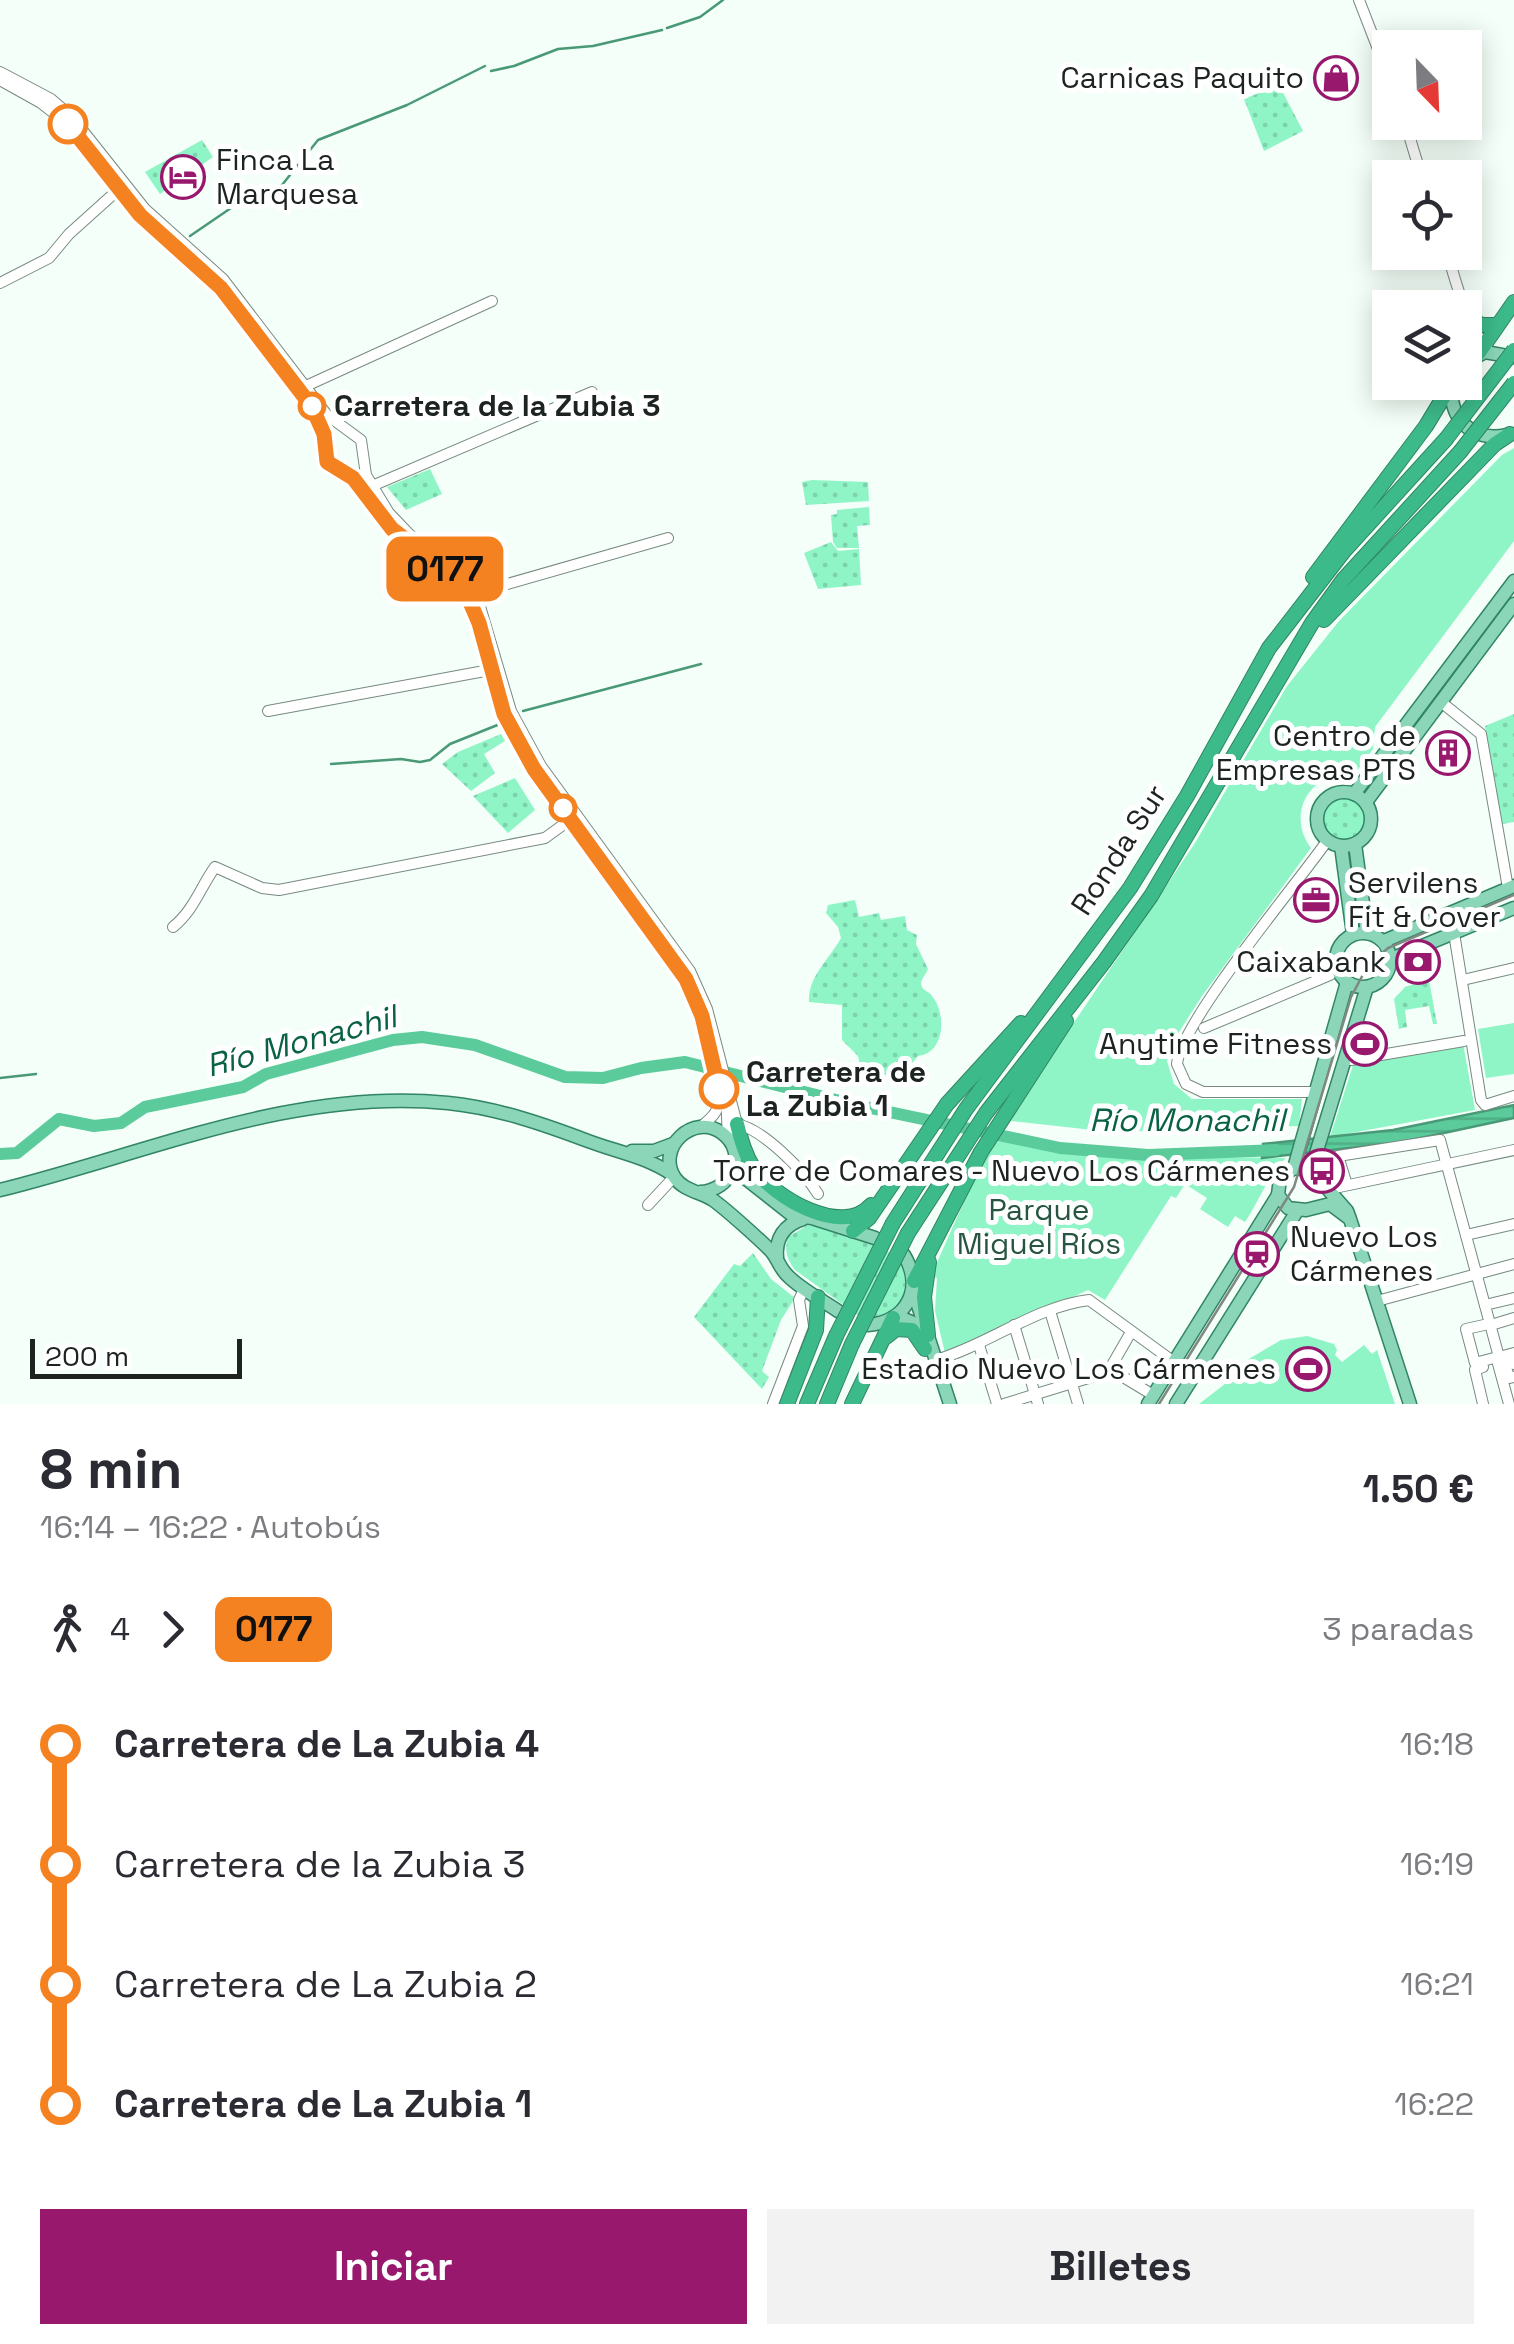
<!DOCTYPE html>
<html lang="es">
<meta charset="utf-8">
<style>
:root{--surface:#fff;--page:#f2f2f3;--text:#2b2b33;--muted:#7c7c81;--accent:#98186e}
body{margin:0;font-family:"Space Grotesk",sans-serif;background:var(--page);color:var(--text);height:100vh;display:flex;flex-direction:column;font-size:38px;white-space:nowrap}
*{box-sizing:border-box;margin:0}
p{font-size:32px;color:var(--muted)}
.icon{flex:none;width:55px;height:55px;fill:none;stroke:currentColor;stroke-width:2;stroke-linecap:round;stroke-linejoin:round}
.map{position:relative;height:1404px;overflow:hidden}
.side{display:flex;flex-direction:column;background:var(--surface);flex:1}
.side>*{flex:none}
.badge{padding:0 20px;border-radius:15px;font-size:35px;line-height:65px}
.needle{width:65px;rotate:157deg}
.buttons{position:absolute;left:1372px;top:30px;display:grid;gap:20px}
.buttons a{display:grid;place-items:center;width:110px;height:110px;border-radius:0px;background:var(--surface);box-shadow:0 5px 25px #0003;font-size:50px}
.scale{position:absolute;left:30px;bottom:25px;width:212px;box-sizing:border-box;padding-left:10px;border:5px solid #1c2320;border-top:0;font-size:28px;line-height:35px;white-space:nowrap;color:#1c2320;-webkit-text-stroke:8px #fff;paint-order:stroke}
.map>.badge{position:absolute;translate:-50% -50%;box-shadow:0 0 0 5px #fff}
.legs{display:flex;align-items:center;gap:15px;height:110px;padding:0 40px;font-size:32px}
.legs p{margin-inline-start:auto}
.head{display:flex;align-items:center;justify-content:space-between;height:170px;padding:0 40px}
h1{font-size:55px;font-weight:700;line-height:75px}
.cta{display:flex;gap:20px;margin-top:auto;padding:20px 40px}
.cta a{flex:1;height:115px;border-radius:0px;background:var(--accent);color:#fff;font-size:40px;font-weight:700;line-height:115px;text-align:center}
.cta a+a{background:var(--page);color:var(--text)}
ul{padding:0 40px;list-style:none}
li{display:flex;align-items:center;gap:35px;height:120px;font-size:38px}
li i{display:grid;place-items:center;width:15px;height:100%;margin:0 12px;background:currentColor}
li i::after{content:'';width:25px;height:25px;margin:-12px;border:8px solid;border-radius:50%;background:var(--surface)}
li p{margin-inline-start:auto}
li:first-child i{background:linear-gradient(#0000 50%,currentColor 0)}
li:last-child i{background:linear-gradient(currentColor 50%,#0000 0)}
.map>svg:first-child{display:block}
.grass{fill:url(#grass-dots)}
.park{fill:#8ff5c7}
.water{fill:url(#water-rules);stroke:#499977;stroke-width:2.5}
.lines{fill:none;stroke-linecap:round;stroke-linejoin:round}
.stream{stroke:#499977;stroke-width:2.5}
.river{stroke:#5ccb9c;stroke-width:12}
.minor-casing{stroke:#788a80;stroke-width:12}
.major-casing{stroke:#318565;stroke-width:15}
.highway-casing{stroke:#318565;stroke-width:16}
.minor{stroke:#fff;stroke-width:10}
.major{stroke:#8bd6b9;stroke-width:12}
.highway{stroke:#3dba8a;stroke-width:14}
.tram{stroke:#7f8883;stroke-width:2.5}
.highway-bridge-casing{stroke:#318565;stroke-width:16;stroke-linecap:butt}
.highway-bridge{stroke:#3dba8a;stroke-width:14}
.line-1-casing{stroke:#fff;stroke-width:22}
.line-1{stroke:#f58220;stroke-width:15}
.stop-1-dot{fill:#fff;stroke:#f58220;stroke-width:5}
.labels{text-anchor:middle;stroke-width:10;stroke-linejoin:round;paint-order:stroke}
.poi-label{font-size:30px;fill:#1c2320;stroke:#fff;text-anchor:end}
.stop-label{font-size:30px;font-weight:bold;fill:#1c2320;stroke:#fff;text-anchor:start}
.street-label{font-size:30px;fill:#1c2320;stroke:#fff}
.park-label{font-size:30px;fill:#275541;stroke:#fff}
.water-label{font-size:32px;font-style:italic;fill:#096245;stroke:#fff}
</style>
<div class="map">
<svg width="1514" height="1404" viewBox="0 0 1514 1404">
<defs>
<pattern id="grass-dots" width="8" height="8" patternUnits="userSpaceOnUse" patternTransform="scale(2.5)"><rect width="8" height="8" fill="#8ff5c7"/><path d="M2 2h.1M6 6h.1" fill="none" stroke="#7bd2ab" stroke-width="1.8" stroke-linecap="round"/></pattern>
<pattern id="water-rules" width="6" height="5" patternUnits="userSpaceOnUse" patternTransform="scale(2.5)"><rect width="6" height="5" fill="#5ccb9c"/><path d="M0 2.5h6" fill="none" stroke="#4fae86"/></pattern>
</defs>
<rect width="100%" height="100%" fill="#f3fff8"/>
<!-- grass -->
<g class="grass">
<polygon points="1279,85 1303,131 1264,151 1244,99"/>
<polygon points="202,140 213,157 160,194 145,172"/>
<polygon points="430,469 442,494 406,510 387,487"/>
<polygon points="812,480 868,482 869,501 806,505 802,482"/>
<polygon points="869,507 870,525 857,526 859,548 837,548 833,542 831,515 837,514 837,510"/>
<polygon points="831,542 838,551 859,549 861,585 818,589 804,553"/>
<polygon points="1514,714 1514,822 1502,824 1485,726"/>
<polygon points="501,734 505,741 484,754 495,773 471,791 442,764 458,752"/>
<polygon points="515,778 535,810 508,833 473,796"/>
<circle cx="1345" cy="818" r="22"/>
<path d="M855,900L859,917L879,913L881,920L905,916L907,930L917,935L916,944L928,969C926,974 921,979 921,984C922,991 929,991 932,996C947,1014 945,1053 918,1056C903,1076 885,1080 861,1071L858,1056L842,1040V1005L809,1002C808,976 829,960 841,938L838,927L826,913L828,905Z"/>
<polygon points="1429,980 1437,1024 1433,1024 1429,1006 1405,1010 1407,1027 1399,1029 1394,999 1405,987"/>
<path d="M808,1225C834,1230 877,1239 896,1258C922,1284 895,1324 862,1318L795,1270C787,1259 784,1251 788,1237Z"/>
<polygon points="753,1253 771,1279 795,1298 781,1320 762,1371 769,1377 762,1389 694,1317 734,1264 740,1266"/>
</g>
<!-- park -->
<g class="park">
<path d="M1514,448V541L1375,727L1373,749L1354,775C1311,770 1285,813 1311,848L1202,996L1174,1040L1167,1061L1174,1084L1192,1099H1302L1299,1126L1111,1132L1011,1121L1015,1110L1195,843L1287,686L1339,621L1502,455Z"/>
<polygon points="1514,1023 1514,1074 1486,1078 1478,1029"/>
<polygon points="1463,1043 1475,1110 1330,1137 1354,1062"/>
<path d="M996,1140L1060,1151L1111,1156L1286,1158C1268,1175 1259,1201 1245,1222L1235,1216L1228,1227L1200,1209L1207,1198L1185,1184L1176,1198L1171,1196L1105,1300L1088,1290L982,1340L945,1353L935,1311L937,1278L931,1276L982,1161Z"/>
<polygon points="1307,1336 1334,1344 1337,1350 1335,1355 1342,1362 1364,1345 1372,1354 1377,1350 1395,1404 1199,1404 1234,1377 1230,1370 1237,1366 1281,1340"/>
</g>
<!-- water -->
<polygon class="water" points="1514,1105 1514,1118 1402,1142 1262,1158 1263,1144 1393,1130"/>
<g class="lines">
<!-- stream -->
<g class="stream">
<polyline points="667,28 700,17 723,0"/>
<polyline points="491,71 514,66 558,49 593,46 662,30"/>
<polyline points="190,236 250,195 282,185 318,140 407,105 485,66"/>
<polyline points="523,711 701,664"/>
<polyline points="331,764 401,759 420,762 430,760 450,744 500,724"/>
<polyline points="0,1078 36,1074"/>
</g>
<!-- river -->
<polyline class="river" points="0,1154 17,1153 59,1119 94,1126 121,1123 145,1107 243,1087 266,1074 393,1040 422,1037 475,1045 565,1077 603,1078 641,1068 685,1062 856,1105 1060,1148 1148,1155 1276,1150"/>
<!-- minor casing -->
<g class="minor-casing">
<g id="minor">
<polyline points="1359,0 1390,80"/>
<path d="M0,72L51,99L72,117L145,209L223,279L327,415L361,440L366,475L389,513L409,534L462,575L476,593L511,711L541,766L690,971L707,1009L737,1124C764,1130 803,1170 818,1194"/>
<path d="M0,80L41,103L68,124L140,215L221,289L312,407L324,434L327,462L353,479L393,529L463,588L474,608L505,714L526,756L676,963C693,990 728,1078 717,1109C714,1117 707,1121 701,1127"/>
<polyline points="1405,122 1422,178"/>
<path d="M1447,252C1454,276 1469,333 1487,346"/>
<polyline points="0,283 49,258 69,234 119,189"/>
<polyline points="1465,351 1465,315"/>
<polyline points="306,386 492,301"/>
<polyline points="372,486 592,392"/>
<polyline points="476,593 668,538"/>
<polyline points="1441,702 1481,734 1508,888"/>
<polyline points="268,711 490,670"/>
<path d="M173,927C194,910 200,888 215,867L262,888L279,890L545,838L571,819"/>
<polyline points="1454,933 1481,1100 1485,1105 1514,1096"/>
<polyline points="1467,979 1514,968"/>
<polyline points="1204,1028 1330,975"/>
<polyline points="1351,1060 1464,1041"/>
<path d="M1316,1092H1203L1186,1084L1177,1064C1181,1022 1297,884 1327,841"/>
<polyline points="726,1095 728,1138"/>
<polyline points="1347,1185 1338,1156 1440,1140 1499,1357 1497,1360 1509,1404"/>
<polyline points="1330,1189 1514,1150"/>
<polyline points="648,1205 674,1177"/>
<polyline points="1466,1235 1514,1224"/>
<polyline points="1377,1301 1514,1264"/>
<polyline points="1485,1305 1514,1298"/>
<polyline points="1050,1311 1078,1404"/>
<polyline points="1014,1325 1038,1404"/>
<polyline points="1484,1325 1466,1329 1475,1363 1494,1358"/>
<polyline points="1491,1325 1514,1318"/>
<polyline points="979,1345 997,1404"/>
<polyline points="1499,1357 1514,1353"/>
<path d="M936,1360C988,1345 1034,1307 1089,1300L1174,1362"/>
<polyline points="1514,1364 1513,1361 1505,1363 1509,1378 1514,1377"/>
<polyline points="1483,1367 1475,1370 1483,1404"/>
<polyline points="1108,1372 1131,1332"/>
<polyline points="773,1404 803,1326 799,1300 804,1289"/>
<polyline points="1004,1404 1108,1372 1115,1372 1153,1395"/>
</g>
</g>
<!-- major casing -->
<g class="major-casing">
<g id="major">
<polyline points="1465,363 1485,352 1514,357"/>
<path d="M1453,382C1446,417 1472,443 1507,435"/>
<circle cx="1344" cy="819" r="27"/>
<polyline points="1354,794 1514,581"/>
<polyline points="1366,802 1514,604"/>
<polyline points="1355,844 1367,933"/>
<polyline points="1341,846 1353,934"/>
<circle cx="1363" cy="960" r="27"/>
<polyline points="1384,941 1514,886"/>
<polyline points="1391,959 1514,908"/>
<polyline points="632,1151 654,1151 673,1144"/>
<polyline points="735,1163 745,1178 792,1215 812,1218 875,1238"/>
<polyline points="1294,1168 1347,982"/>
<polyline points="1311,1170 1367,987"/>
<path d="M0,1190C146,1154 295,1087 448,1103C497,1108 543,1124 588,1141C617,1152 648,1157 673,1175"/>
<path d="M700,1192C730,1191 750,1154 722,1133C694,1112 655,1148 675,1178C684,1191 701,1192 713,1200C727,1210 759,1239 771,1251C778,1259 780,1269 788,1276C802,1290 822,1300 838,1311"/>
<polyline points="1350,1219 1330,1204 1306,1210 1288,1208 1278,1195 1280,1178 1294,1168 1311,1170 1347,1211 1350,1219 1410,1404"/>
<path d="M777,1258C775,1238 784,1225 803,1219"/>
<polyline points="913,1290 950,1404"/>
<polyline points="897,1316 916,1324 923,1339"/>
<path d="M868,1325C907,1322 924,1288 904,1255"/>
<polyline points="1148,1404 1278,1195"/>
<polyline points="1176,1404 1297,1211"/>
</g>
</g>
<!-- highway casing -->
<g class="highway-casing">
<g id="highway">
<polyline points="1470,317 1481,325 1496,325"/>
<polyline points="1478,354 1514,302"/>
<polyline points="1313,577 1426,426 1452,383"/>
<polyline points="1324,620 1495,444 1510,434"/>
<path d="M737,1124C741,1140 745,1155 754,1169C774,1197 842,1238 871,1205"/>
<polyline points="893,1223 966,1109 1130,888 1187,796 1269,648 1344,551 1446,439"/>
<polyline points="853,1231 869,1218 947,1104 1021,1023"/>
<polyline points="908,1233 986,1113 1104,962 1151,896 1312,623 1343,580 1460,452"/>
<polyline points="914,1281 981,1152 1066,1021"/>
<polyline points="928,1335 924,1297 929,1262"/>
<polyline points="886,1337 896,1329 912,1330 925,1349"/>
<polyline points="787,1404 816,1330 818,1297"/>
<polyline points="807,1404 836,1336"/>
<polyline points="827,1404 852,1344"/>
<polyline points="852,1404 893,1318"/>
</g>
</g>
<!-- minor -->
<use href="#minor" class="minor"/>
<!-- major -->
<use href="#major" class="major"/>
<!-- highway -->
<use href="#highway" class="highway"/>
<!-- tram -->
<polyline class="tram" points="1159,1404 1294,1187 1351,997 1367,967 1388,948 1514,895"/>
<!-- highway-bridge casing -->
<g class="highway-bridge-casing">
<g id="highway-bridge">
<polyline points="1446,439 1514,350"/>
<polyline points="1460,452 1514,383"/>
<polyline points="836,1336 893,1223"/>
<polyline points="852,1344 908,1233"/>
</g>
</g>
<!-- highway-bridge -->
<use href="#highway-bridge" class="highway-bridge"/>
</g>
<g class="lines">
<!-- line-1 casing -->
<g class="line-1-casing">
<polyline id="line-1" points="68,124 140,215 221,288 312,407 324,434 327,462 353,478 392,529 444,569 464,588 479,623 504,714 534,769 686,979 702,1016 719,1089"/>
</g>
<!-- line-1 -->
<use href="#line-1" class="line-1"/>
</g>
<!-- icons -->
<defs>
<g id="shop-ring" transform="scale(2.25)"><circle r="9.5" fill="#fff" stroke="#98186e" stroke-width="1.5"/><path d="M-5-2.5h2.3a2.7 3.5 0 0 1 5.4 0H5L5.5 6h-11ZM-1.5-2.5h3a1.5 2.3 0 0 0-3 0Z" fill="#98186e"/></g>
<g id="hotel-ring" transform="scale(2.25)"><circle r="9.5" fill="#fff" stroke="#98186e" stroke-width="1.5"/><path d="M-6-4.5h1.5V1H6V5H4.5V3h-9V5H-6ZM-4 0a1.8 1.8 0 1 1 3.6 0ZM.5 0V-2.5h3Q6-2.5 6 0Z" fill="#98186e"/></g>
<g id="building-ring" transform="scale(2.25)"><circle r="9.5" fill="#fff" stroke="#98186e" stroke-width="1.5"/><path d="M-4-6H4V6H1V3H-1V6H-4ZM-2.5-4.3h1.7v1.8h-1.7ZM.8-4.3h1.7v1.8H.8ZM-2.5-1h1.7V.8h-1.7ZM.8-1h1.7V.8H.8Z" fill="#98186e"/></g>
<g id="office-ring" transform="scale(2.25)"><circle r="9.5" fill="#fff" stroke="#98186e" stroke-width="1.5"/><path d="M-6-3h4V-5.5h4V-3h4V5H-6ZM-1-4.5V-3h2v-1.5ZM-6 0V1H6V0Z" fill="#98186e"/></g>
<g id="bank-ring" transform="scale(2.25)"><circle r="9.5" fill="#fff" stroke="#98186e" stroke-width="1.5"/><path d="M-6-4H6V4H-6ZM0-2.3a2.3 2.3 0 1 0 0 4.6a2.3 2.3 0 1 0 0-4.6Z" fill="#98186e"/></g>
<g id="stadium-ring" transform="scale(2.25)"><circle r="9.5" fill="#fff" stroke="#98186e" stroke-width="1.5"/><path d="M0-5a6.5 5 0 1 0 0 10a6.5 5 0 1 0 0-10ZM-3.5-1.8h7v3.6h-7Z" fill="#98186e"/></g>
<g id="bus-ring" transform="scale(2.25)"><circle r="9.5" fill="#fff" stroke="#98186e" stroke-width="1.5"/><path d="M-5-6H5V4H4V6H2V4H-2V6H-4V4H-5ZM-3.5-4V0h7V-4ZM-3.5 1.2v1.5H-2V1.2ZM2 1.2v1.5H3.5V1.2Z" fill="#98186e"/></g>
<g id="station-ring" transform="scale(2.25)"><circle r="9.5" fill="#fff" stroke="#98186e" stroke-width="1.5"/><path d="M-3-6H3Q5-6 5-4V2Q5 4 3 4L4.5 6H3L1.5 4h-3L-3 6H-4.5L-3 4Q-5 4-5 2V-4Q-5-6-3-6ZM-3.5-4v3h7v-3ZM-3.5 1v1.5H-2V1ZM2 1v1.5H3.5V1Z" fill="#98186e"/></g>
</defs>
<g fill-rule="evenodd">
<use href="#shop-ring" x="1336" y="78"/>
<use href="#hotel-ring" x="183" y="177"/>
<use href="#building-ring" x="1448" y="753"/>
<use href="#office-ring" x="1316" y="900"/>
<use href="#bank-ring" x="1418" y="962"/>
<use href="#stadium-ring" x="1365" y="1044"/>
<use href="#bus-ring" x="1322" y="1171"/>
<use href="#station-ring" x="1257" y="1254"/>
<use href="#stadium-ring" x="1308" y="1369"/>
</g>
<!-- markers -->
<g class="stop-1-dot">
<circle cx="68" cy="124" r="18"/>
<circle cx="312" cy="406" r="12"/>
<circle cx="563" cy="808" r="12"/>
<circle cx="719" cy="1089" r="18"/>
</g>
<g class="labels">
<!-- poi labels -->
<g class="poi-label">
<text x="1304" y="88">Carnicas Paquito</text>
<text x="216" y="170" text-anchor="start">Finca La<tspan x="216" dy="34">Marquesa</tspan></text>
<text x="1416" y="746">Centro de<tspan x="1416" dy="34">Empresas PTS</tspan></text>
<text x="1348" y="893" text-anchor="start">Servilens<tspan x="1348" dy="34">Fit &amp; Cover</tspan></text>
<text x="1386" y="972">Caixabank</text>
<text x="1332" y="1054">Anytime Fitness</text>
<text x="1290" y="1181">Torre de Comares - Nuevo Los Cármenes</text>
<text x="1290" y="1247" text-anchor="start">Nuevo Los<tspan x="1290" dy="34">Cármenes</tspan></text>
<text x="1276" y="1379">Estadio Nuevo Los Cármenes</text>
</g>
<!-- stop labels -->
<g class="stop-label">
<text x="334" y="416">Carretera de la Zubia 3</text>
<text x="746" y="1082">Carretera de<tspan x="746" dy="34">La Zubia 1</tspan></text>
</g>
<!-- street labels -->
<g class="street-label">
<text transform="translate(1119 850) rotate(-57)" y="10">Ronda Sur</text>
</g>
<!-- park labels -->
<g class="park-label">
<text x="1039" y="1220">Parque<tspan x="1039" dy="34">Miguel Ríos</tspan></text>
</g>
<!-- water labels -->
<g class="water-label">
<text transform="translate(301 1041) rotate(-15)" y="11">Río Monachil</text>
<text x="1187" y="1131">Río Monachil</text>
</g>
</g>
</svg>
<div class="buttons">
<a><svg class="needle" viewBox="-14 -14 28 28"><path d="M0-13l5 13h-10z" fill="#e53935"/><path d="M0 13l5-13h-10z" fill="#7c7c81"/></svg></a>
<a><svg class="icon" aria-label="locate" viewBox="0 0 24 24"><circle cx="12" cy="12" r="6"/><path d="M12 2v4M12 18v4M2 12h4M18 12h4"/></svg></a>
<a><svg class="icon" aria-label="layers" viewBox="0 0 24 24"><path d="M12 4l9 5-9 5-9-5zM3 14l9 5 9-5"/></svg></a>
</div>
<div class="scale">200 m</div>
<b class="badge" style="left:445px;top:569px;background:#f58220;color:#111">0177</b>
</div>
<section class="side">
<div class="head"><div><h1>8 min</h1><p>16:14 – 16:22 · Autobús</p></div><b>1.50 €</b></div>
<div class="legs"><svg class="icon" aria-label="walk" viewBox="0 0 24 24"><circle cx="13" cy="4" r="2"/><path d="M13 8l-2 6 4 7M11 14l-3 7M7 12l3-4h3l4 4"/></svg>4<svg class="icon" aria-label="forward" viewBox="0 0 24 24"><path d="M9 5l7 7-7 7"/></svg><b class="badge" style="background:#f58220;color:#111">0177</b><p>3 paradas</p></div>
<ul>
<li><i style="color:#f58220"></i><b>Carretera de La Zubia 4</b><p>16:18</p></li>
<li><i style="color:#f58220"></i><span>Carretera de la Zubia 3</span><p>16:19</p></li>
<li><i style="color:#f58220"></i><span>Carretera de La Zubia 2</span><p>16:21</p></li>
<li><i style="color:#f58220"></i><b>Carretera de La Zubia 1</b><p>16:22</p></li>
</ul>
<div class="cta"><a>Iniciar</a><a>Billetes</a></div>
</section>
